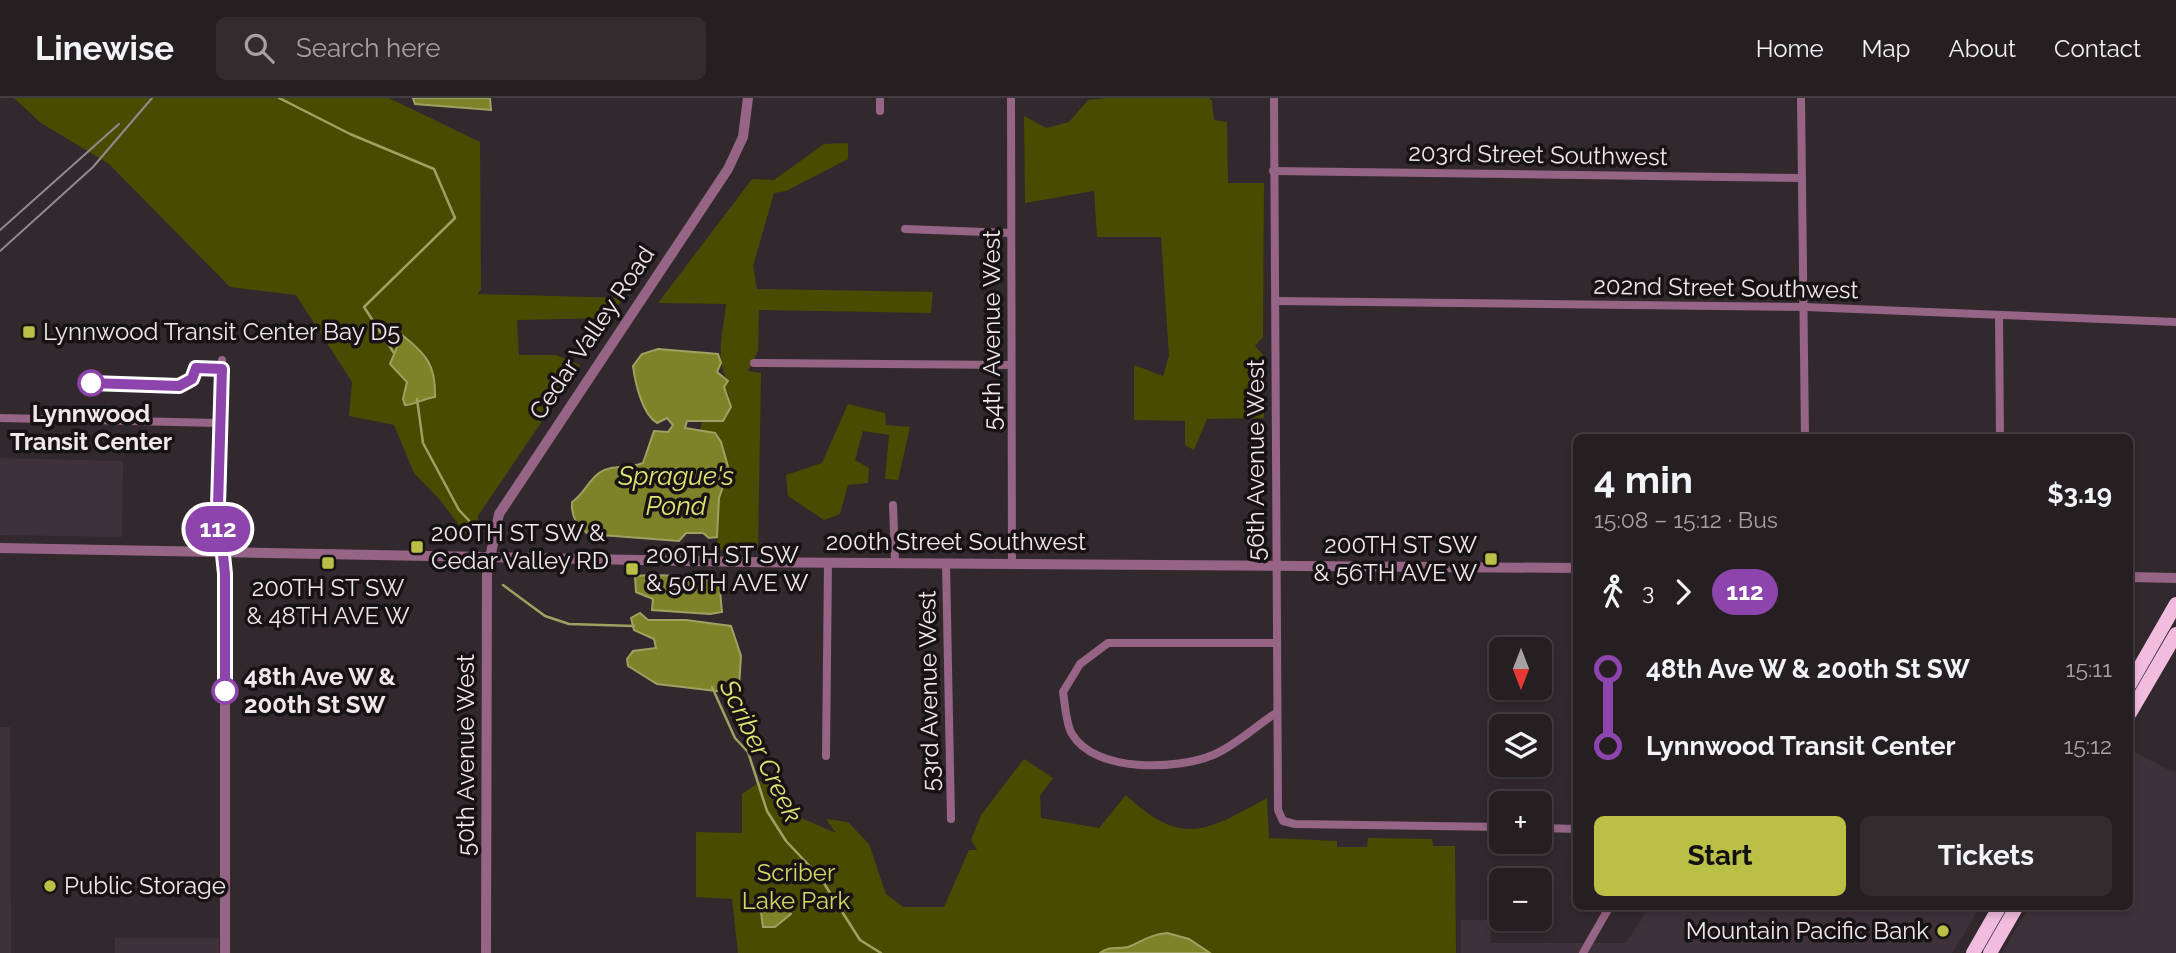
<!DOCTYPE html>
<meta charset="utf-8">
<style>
:root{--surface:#261f22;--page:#322c2f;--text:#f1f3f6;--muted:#a4a2a5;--line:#423d40;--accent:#bac045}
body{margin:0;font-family:Raleway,sans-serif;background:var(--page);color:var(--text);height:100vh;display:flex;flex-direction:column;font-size:26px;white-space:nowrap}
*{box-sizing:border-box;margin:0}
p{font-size:23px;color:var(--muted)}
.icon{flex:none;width:38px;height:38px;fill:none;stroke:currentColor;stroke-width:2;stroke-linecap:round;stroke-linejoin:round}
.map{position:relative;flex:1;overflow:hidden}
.side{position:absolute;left:1573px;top:336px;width:560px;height:476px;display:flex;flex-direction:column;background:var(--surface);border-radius:10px;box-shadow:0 4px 10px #0003,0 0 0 2px var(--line)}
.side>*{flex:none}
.badge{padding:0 14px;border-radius:23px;font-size:24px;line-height:46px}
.needle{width:46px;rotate:180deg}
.controls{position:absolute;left:1489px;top:539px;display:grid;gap:14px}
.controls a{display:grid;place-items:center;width:63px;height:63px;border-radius:10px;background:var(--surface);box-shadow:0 4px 10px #0003,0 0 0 2px var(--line);font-size:35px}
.map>.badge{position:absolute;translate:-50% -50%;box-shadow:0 0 0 4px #fff}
.legs{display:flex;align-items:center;gap:10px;height:77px;padding:0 21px;font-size:23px}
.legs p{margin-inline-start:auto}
.head{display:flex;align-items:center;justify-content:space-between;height:119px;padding:0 21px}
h1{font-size:38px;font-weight:700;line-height:52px}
.button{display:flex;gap:14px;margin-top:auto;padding:14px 21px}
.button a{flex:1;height:80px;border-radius:10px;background:var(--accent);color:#111;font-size:28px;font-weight:700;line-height:80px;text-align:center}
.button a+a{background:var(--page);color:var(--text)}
ul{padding:0 21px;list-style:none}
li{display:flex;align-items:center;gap:24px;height:77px;font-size:26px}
li i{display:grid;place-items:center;width:10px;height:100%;margin:0 9px;background:currentColor}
li i::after{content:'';width:18px;height:18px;margin:-9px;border:5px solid;border-radius:50%;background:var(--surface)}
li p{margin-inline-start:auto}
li:first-child i{background:linear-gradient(#0000 50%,currentColor 0)}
li:last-child i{background:linear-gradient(currentColor 50%,#0000 0)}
header{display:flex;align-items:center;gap:42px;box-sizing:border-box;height:98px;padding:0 35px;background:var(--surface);border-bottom:2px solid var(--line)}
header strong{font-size:33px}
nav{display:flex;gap:38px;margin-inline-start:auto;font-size:24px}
.search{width:490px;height:63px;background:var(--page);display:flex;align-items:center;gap:18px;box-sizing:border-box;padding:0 24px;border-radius:10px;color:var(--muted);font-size:26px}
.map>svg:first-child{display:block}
.built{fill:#3f313a}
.green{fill:#494b00}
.water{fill:#7e8228;stroke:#9fa162;stroke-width:2}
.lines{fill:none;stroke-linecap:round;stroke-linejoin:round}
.stream{stroke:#9fa162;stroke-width:2.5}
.minor{stroke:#966484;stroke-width:8}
.tertiary{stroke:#966484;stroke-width:10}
.trunk{stroke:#f2bcde;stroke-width:14}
.tram{stroke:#928b8f;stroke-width:2}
.line-1-casing{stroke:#fff;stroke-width:16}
.line-1{stroke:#8e44ad;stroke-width:10}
.poi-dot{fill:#bac045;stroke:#171315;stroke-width:2.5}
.stop-1-dot{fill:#fff;stroke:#8e44ad;stroke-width:3.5}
.labels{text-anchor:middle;stroke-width:7;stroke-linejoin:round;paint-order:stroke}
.street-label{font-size:24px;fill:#ede8eb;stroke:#171315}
.poi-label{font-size:24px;fill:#ede8eb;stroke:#171315;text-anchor:start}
.stop-label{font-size:24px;font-weight:bold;fill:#ede8eb;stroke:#171315}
.park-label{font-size:24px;fill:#d2d862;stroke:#171315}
.water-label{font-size:26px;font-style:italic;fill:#dfe671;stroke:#171315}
</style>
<header>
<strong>Linewise</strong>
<div class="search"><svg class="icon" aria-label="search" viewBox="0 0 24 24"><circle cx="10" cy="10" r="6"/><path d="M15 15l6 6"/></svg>Search here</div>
<nav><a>Home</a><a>Map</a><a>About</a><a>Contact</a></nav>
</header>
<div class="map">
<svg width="2176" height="855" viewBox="0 0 2176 855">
<rect width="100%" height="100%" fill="#32292e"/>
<!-- built -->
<g class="built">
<polygon points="0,360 123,363 122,439 0,437"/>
<polygon points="0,629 10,629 11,855 0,855"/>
<polygon points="2130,652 2169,672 2176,673 2176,855 2002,855 2029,809 2130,808"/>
<polygon points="1649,809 1980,809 1952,855 1461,855 1461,822 1490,822 1491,845 1626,845"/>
<rect x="115" y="840" width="104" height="15"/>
</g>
<!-- green -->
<g class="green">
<polygon points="14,0 389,0 480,44 481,191 478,196 624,200 608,220 517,222 519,257 556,257 580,267 478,418 478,429 472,444 440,402 414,375 394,327 349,318 352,284 296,197 230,189 109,66 41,25"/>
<polygon points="1107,0 1209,0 1212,3 1214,22 1227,24 1228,85 1264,85 1263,239 1255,248 1264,258 1264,320 1207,321 1194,352 1185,347 1185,323 1134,322 1134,267 1163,278 1169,258 1161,139 1097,139 1094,93 1025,105 1024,18 1046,30 1069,24 1088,2"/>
<path d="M848,45V61L786,93L774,95L753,168L757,191L933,194L931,215L759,212L758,253L748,273L761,275L758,452H717L719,400L729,372L721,344L715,335L700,333L702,323H723L729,297L724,289L728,283C714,264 724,228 726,206L658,205L752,81L774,82L824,46Z"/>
<polygon points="848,306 885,315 886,327 910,329 898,382 885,381 889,337 863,333 855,362 869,370 868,385 848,387 840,416 824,422 788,398 786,377 822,365"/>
<path d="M1024,661L1053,680L1040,698L1041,720L1099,730L1126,697C1182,750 1207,733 1267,700L1269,740L1337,743V749H1367L1368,740L1432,741L1433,748H1455L1456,855H738L732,801L696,799V734L742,735V696L767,679L792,716L836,735L826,721L848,724L869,746L886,796L903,809H944L969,752H977L971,742L981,717Z"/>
</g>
<!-- water -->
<g class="water">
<polygon points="413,0 490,0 491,12 415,6"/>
<path d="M402,237C426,256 436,267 435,299C425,300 414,307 405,307L403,301L407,284L390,266Z"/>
<path d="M658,251L718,256L721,265L717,274L728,283L724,289L731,309L723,323H687L685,330L715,335L721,344L729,372L719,400L717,439L709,440L703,435H686L679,443L588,436C577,427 571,419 572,404C584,396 588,383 599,375C611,366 629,371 643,365L654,333L668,334L673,327L667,320L657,325C642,316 635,284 633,268L642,256Z"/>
<polygon points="651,477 710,479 719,483 722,514 710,516 652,512 653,501 636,494 635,478"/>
<polygon points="640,515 648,522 686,522 731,528 741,558 739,589 733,595 657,586 628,568 627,561 633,553 656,550 654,541 634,532 631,520"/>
<polygon points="769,800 782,802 791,816 775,829 763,829 760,807"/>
<path d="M1167,835L1189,841L1210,855H1100C1110,847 1117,852 1128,849C1143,843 1149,837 1167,835Z"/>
</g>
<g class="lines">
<!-- stream -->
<g class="stream">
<polyline points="279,0 350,36 434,71 455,120 364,209 394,255"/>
<polyline points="417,301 423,345 459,412 478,432"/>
<polyline points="503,487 545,518 569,526 634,528"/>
<polyline points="712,589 735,640 748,654 767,713 786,743 820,779 860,842 881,855"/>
</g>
<!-- minor -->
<g class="minor">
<polyline points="1011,0 1012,465"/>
<polyline points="1274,0 1278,712 1283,723 1295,726 1502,729"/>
<polyline points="1801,0 1805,340"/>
<polyline points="880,13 880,0"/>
<polyline points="1273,73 1802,80"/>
<polyline points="905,131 1011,135"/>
<polyline points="1276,203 1805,209 2176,224"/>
<polyline points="1999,217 2000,340"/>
<path d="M222,262C222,326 211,391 222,455"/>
<polyline points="754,265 1010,267"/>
<polyline points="0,320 218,325"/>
<polyline points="893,407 895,464"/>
<polyline points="946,465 951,721"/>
<path d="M1276,545H1108L1080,566L1063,594C1065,606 1066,626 1072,636C1095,675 1177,672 1213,657C1235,648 1256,628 1276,615"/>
<polyline points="826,658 828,465"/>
<polyline points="1540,730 1577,731"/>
<polyline points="1583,855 1610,808"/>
</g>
<!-- tertiary -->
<g class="tertiary">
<polyline points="0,450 742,464 1577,470"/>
<polyline points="222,455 225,476 225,855"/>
<polyline points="2130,479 2176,480"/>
<polyline points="486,855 487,475 499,416 728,71 743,39 748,0"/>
</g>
<!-- trunk -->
<g class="trunk">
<polyline points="2130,586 2176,506"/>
<polyline points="2130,615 2176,536"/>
<polyline points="1973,855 2000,808"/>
<polyline points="1990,855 2017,808"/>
</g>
<!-- tram -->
<g class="tram">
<polyline points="0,132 119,26"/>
<polyline points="0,153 93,69 152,0"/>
</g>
</g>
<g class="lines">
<!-- line-1 casing -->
<g class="line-1-casing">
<polyline id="line-1" points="91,285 179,288 192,281 196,270 222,271 218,408 225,476 225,593"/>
</g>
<!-- line-1 -->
<use href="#line-1" class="line-1"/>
</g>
<!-- markers -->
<g class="poi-dot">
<rect x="22" y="227" width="14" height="14" rx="3.5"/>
<rect x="410" y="442" width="14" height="14" rx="3.5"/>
<rect x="1484" y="454" width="14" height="14" rx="3.5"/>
<rect x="321" y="458" width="14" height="14" rx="3.5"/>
<rect x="625" y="464" width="14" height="14" rx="3.5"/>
<circle cx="50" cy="788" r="7"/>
<circle cx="1943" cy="833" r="7"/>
</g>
<g class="stop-1-dot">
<circle cx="91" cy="285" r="12"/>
<circle cx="225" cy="593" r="12"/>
</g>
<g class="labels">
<!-- street labels -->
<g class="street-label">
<text transform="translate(1538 57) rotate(1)" y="8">203rd Street Southwest</text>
<text transform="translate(1726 190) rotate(1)" y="8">202nd Street Southwest</text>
<text transform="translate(992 232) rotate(-90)" y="8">54th Avenue West</text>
<text transform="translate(592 235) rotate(-56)" y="8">Cedar Valley Road</text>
<text transform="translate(1256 362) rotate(-90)" y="8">56th Avenue West</text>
<text x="956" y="452">200th Street Southwest</text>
<text transform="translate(929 593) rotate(-91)" y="8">53rd Avenue West</text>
<text transform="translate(466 657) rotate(-90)" y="8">50th Avenue West</text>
</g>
<!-- poi labels -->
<g class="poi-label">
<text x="43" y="242">Lynnwood Transit Center Bay D5</text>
<text x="431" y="443">200TH ST SW &amp;<tspan x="431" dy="28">Cedar Valley RD</tspan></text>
<text x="1477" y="455" text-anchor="end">200TH ST SW<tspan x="1477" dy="28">&amp; 56TH AVE W</tspan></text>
<text x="646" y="465">200TH ST SW<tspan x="646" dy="28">&amp; 50TH AVE W</tspan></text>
<text x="328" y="498" text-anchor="middle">200TH ST SW<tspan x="328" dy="28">&amp; 48TH AVE W</tspan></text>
<text x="64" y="796">Public Storage</text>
<text x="1929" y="841" text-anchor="end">Mountain Pacific Bank</text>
</g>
<!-- stop labels -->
<g class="stop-label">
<text x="91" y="324">Lynnwood<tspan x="91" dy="28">Transit Center</tspan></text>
<text x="244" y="587" text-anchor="start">48th Ave W &amp;<tspan x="244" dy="28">200th St SW</tspan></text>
</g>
<!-- park labels -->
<g class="park-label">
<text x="796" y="783">Scriber<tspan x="796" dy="28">Lake Park</tspan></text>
</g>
<!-- water labels -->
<g class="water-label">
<text x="676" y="387">Sprague's<tspan x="676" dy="30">Pond</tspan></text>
<text transform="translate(761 653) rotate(64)" y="9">Scriber Creek</text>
</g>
</g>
</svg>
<div class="controls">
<a><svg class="needle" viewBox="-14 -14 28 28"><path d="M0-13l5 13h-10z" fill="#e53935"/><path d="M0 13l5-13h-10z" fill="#a4a2a5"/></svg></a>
<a><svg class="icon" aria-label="layers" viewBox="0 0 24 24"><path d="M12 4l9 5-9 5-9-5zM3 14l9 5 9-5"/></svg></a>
<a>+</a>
<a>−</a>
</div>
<b class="badge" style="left:218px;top:431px;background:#8e44ad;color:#fff">112</b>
<section class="side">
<div class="head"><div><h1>4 min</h1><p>15:08 – 15:12 · Bus</p></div><b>$3.19</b></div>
<div class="legs"><svg class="icon" aria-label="walk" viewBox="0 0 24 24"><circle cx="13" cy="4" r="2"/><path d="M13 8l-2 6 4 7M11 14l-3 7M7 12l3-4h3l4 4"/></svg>3<svg class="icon" aria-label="forward" viewBox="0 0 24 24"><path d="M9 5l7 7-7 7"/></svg><b class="badge" style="background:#8e44ad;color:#fff">112</b></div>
<ul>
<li><i style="color:#8e44ad"></i><b>48th Ave W &amp; 200th St SW</b><p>15:11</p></li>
<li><i style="color:#8e44ad"></i><b>Lynnwood Transit Center</b><p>15:12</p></li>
</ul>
<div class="button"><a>Start</a><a>Tickets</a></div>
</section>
</div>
